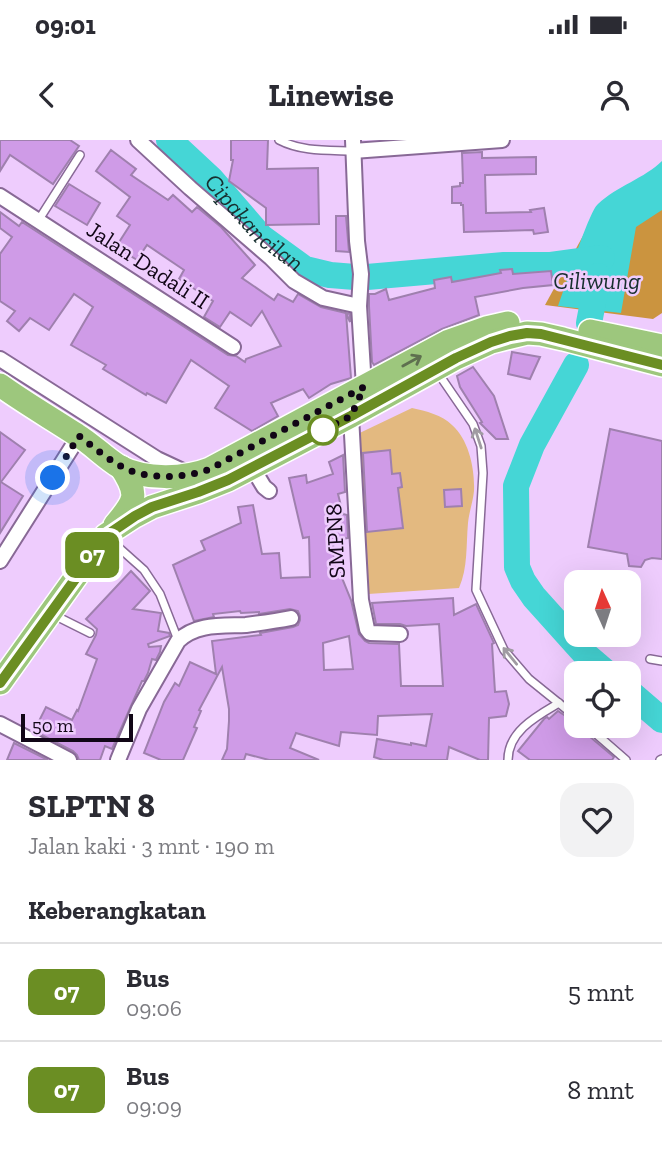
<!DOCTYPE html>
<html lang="id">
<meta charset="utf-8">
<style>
:root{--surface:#fff;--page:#f2f2f3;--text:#2b2b33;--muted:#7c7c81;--line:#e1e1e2}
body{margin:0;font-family:"Zilla Slab",serif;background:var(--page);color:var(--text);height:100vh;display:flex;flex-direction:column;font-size:26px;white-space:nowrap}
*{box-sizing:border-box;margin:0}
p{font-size:23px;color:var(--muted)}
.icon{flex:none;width:38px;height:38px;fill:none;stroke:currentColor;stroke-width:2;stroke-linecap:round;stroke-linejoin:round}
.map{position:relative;height:620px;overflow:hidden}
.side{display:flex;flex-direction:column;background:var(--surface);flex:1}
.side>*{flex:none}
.badge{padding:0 14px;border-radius:10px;font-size:24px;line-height:46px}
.needle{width:46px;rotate:357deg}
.controls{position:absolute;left:564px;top:430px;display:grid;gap:14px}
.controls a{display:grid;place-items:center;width:77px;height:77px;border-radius:14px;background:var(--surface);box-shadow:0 7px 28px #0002;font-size:35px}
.scale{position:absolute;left:21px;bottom:18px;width:112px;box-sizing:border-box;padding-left:7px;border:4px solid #110616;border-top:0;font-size:19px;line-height:24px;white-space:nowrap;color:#110616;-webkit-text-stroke:5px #eeccfd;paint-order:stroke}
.you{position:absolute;width:35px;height:35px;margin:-18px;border:5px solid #fff;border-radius:50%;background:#1a73e8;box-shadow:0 0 0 10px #1a73e833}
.map>.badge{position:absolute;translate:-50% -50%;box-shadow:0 0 0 4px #fff}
h2{padding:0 28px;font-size:26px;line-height:63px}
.round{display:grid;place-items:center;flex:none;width:74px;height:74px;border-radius:21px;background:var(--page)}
.head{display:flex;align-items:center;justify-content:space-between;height:119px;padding:0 28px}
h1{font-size:33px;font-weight:700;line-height:52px}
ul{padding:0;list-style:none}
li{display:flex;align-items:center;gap:21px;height:98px;padding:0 28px;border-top:2px solid var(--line)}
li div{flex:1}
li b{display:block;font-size:26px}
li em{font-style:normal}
li .badge{min-width:77px;font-weight:700;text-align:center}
.status{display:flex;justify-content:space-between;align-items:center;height:49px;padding:0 35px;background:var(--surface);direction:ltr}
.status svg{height:19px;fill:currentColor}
header{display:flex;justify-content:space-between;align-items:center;height:91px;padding:0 28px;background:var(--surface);font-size:32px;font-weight:700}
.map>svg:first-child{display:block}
.green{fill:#e3b980}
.forest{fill:#cb943f}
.water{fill:#45d6d6}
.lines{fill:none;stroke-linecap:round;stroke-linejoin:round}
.river{stroke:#45d6d6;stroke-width:26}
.building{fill:#cf9be7;stroke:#9f80ae;stroke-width:2;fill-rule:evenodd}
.service-casing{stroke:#886996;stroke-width:10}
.minor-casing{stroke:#886996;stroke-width:18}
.primary-casing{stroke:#fff;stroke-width:26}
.service{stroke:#fff;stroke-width:7}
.minor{stroke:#fff;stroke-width:14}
.primary{stroke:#9dc77d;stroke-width:23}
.oneway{stroke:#5e704f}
.oneway2{stroke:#a09ba2}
.line-casing{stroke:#fff;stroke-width:16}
.line{stroke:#6b8e23;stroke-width:10}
.walk{stroke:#110616;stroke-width:7;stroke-dasharray:0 12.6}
.stop-dot{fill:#fff;stroke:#6b8e23;stroke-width:3.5}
.labels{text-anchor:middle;stroke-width:5;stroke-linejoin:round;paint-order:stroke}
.street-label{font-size:23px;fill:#110616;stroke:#eeccfd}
.water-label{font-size:24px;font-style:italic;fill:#172f2f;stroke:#eeccfd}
</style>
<div class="status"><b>09:01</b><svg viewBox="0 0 49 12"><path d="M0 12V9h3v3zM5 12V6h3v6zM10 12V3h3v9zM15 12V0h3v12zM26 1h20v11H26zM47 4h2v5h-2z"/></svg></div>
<header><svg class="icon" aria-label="back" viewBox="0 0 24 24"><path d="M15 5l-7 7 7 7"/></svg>Linewise<svg class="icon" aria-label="person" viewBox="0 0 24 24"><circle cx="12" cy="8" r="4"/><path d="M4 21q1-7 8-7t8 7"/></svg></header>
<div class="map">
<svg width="662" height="620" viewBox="0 0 662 620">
<rect width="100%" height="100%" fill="#eeccfd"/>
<!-- green -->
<path class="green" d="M412,268C426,271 442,275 452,285C469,300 475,329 474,351C473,362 469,372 468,383C466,405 468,428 459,448L368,454L361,394L347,327L345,300Z"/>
<!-- forest -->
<polygon class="forest" points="662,46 662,173 653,179 545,165 595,74"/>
<!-- water -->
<path class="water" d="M662,21V70L636,87L621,173L558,166C564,150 589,71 598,64C617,46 645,38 662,21Z"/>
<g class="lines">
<!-- river -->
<g class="river">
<path id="s1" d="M169,0L211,39L261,97L305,129L330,135L355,137"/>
<polyline points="367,137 504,125 551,125 602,118"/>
<polyline points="589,183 598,136"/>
<polyline points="576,225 532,305 516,346 517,427 523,441 534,457 587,516 608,534"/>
<polyline points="628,551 662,580"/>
</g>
</g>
<!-- building -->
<g class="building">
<polygon points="0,0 70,0 79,6 53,44 10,15 0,31"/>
<polygon points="231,0 268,0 267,29 318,28 319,84 266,85 266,68 229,41 233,20 231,20"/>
<polygon points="111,10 136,29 131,35 168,60 173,55 192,72 197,67 221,87 255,125 242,138 274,160 278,154 293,162 298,154 321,167 350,174 350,182 346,173 351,238 331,244 309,258 303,249 271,263 278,276 252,291 215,268 229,246 191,220 166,263 147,253 146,255 103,229 106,225 71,205 93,167 74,154 49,190 30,178 19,191 7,181 15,171 0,161 0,114 12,97 0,88 0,72 19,86 22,82 228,215 236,216 245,222 246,219 281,206 262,171 251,186 230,172 220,187 204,177 213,161 179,139 184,130 147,105 137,120 116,107 130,85 117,76 130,57 96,31"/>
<polygon points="482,12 482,18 536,17 536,34 485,35 486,73 531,72 530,70 544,68 548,92 534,94 533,90 464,92 463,65 461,65 461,63 452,63 452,47 460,46 460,43 463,43 462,13"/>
<polygon points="69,44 100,63 87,85 55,66"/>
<polygon points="336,76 346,76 349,112 336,111"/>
<polygon points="512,129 513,134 551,131 553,145 523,148 475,157 479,175 442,189 374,225 372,222 369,166 369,154 375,154 386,149 389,160 435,148 434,140 451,137 452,142 501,133 500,130"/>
<polygon points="512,212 540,217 530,239 508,234"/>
<polygon points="473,227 494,256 508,299 496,299 480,283 482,282 460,247 457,236"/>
<polygon points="610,289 662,301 662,419 652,418 645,420 641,427 629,426 627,414 588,407"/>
<polygon points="0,292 25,310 1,342 23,356 0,393"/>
<polygon points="390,310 392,334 400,333 402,347 398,348 403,388 367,392 363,313"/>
<path d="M343,315L345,352L338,354L343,374L347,375L348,398L333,401L335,435L340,433L351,460L359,494L365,501L369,503L399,504L401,546H443L439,484L406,486L400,484H376L372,463L453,458L454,475L476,464L494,503L492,504L495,552L506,551L509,564L506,576L489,578L488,620H480L449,607L447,620H383L374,617L377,599L411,605V603L426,606L432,574L378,576L377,595L341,592L339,606L296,593L290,608L319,620H269L246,614L244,620H222L227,609L229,581V569L222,527L199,570L201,571L194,587L197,588L183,620H161L144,613L164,562L175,543L179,546L190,522L216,534L212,501L261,495L260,493L293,487L298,485L300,480V476L298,471L290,469L259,474V472L241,473L240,471L213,474L214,477L194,481L173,425L205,410L201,401L241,383L238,367L253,365L262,414L279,413L281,438L310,437L309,397L303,398L289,338L306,335L307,343L333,334L329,322ZM349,496L353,529L324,530L323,503Z"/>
<polygon points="461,349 462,366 445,367 444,350"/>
<polygon points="131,431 150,451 133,469 161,473 158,491 169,493 170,496 148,504 149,507 161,506 160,512 156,520 152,519 148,533 144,541 142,541 112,609 105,606 100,620 79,620 77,615 73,611 34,591 46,567 72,580 77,570 78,571 97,519 86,514 96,495 97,489 86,479"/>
<polygon points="558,571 576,583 576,586 581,586 583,591 614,617 612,620 530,620 518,611 544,579 547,577 549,579"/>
<polygon points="14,603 48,620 7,620"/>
</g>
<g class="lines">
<!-- service casing -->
<g class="service-casing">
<g id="service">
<path d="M279,0C302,12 328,10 353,11"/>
<polyline points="38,81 80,15"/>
<polyline points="438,233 473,284 481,306 483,333 476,450 504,510 529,539 576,577"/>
<polyline points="107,397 144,430 160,454 178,500"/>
<polyline points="54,475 90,493"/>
<polyline points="650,519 662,521"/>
<polyline points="587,586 626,620"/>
<path d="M508,620C508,591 537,576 559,563"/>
<polyline points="660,620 662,619"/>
</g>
</g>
<!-- minor casing -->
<g class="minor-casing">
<g id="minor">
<polyline points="138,0 190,48 271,118 294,141 323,158 359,166"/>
<polyline points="353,0 357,101 361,134 359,166 364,247 361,253"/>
<polyline points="353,11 502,0"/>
<polyline points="0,56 233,207"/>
<polyline points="0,219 157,319 187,333"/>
<polyline points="353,271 351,276 361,460 367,489 370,493 400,494"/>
<polyline points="252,327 264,347 269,351"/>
<polyline points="0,421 79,296"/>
<polyline points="0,584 69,620"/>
<path d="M118,620L139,569L178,501C196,483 223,486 246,485C261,483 276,481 291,478"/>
</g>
</g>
<!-- primary casing -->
<g class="primary-casing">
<g id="primary">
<polyline points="590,191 662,206"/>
<path d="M0,245C25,263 51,278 77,295C92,304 105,318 120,327C145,340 185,339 210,329L449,201L486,188L508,183"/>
<path d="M115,385C136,360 139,355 121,327"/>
<polyline points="0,543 106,395 135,376 152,367 198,352 228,340 351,276 456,218 491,202 527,193 541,194 563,199 662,225"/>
</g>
</g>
<!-- service -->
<use href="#service" class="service"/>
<!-- minor -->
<use href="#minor" class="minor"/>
<!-- primary -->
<use href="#primary" class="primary"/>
</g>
<!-- one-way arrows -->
<defs><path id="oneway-shaft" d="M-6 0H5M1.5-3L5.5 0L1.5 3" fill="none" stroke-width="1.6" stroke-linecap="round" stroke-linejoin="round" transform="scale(1.75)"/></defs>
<use class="oneway" href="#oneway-shaft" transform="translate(412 221) rotate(-29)"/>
<g class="oneway2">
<use href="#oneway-shaft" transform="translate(478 298) rotate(-108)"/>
<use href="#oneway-shaft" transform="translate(510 516) rotate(-129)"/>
</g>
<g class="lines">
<!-- line casing -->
<g class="line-casing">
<polyline id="line" points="0,543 107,395 135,376 152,367 198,352 228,340 351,276 456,218 491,202 510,196 527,193 541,194 662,225"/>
</g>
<!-- line -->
<use href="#line" class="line"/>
<!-- walk -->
<path class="walk" d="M53,338L79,296C92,306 105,317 119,325C142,340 184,339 210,329L364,247L351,276L323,290"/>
</g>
<!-- markers -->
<circle class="stop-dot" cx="323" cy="290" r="14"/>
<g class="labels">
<!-- street labels -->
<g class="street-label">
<text transform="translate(148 125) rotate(33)" y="8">Jalan Dadali II</text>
<text transform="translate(335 401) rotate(-93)" y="8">SMPN8</text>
</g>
<!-- water labels -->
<g class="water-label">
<text dy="8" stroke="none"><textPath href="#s1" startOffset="119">Cipakancilan</textPath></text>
<text x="597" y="149">Ciliwung</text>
</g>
</g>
</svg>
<div class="controls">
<a><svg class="needle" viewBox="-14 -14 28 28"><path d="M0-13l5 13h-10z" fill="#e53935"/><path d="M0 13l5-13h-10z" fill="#7c7c81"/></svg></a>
<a><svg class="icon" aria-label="locate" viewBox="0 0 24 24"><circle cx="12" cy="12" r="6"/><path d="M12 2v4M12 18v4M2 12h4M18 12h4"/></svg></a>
</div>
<div class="scale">50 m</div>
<div class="you" style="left:53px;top:338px"></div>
<b class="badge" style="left:92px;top:415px;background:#6b8e23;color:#fff">07</b>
</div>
<section class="side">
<div class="head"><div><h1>SLPTN 8</h1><p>Jalan kaki · 3 mnt · 190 m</p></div><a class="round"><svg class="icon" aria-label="heart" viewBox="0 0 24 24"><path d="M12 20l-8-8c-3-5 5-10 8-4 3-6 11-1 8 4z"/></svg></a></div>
<h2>Keberangkatan</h2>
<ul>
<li><span class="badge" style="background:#6b8e23;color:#fff">07</span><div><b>Bus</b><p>09:06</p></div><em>5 mnt</em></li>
<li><span class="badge" style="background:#6b8e23;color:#fff">07</span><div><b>Bus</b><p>09:09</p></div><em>8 mnt</em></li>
</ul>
</section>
